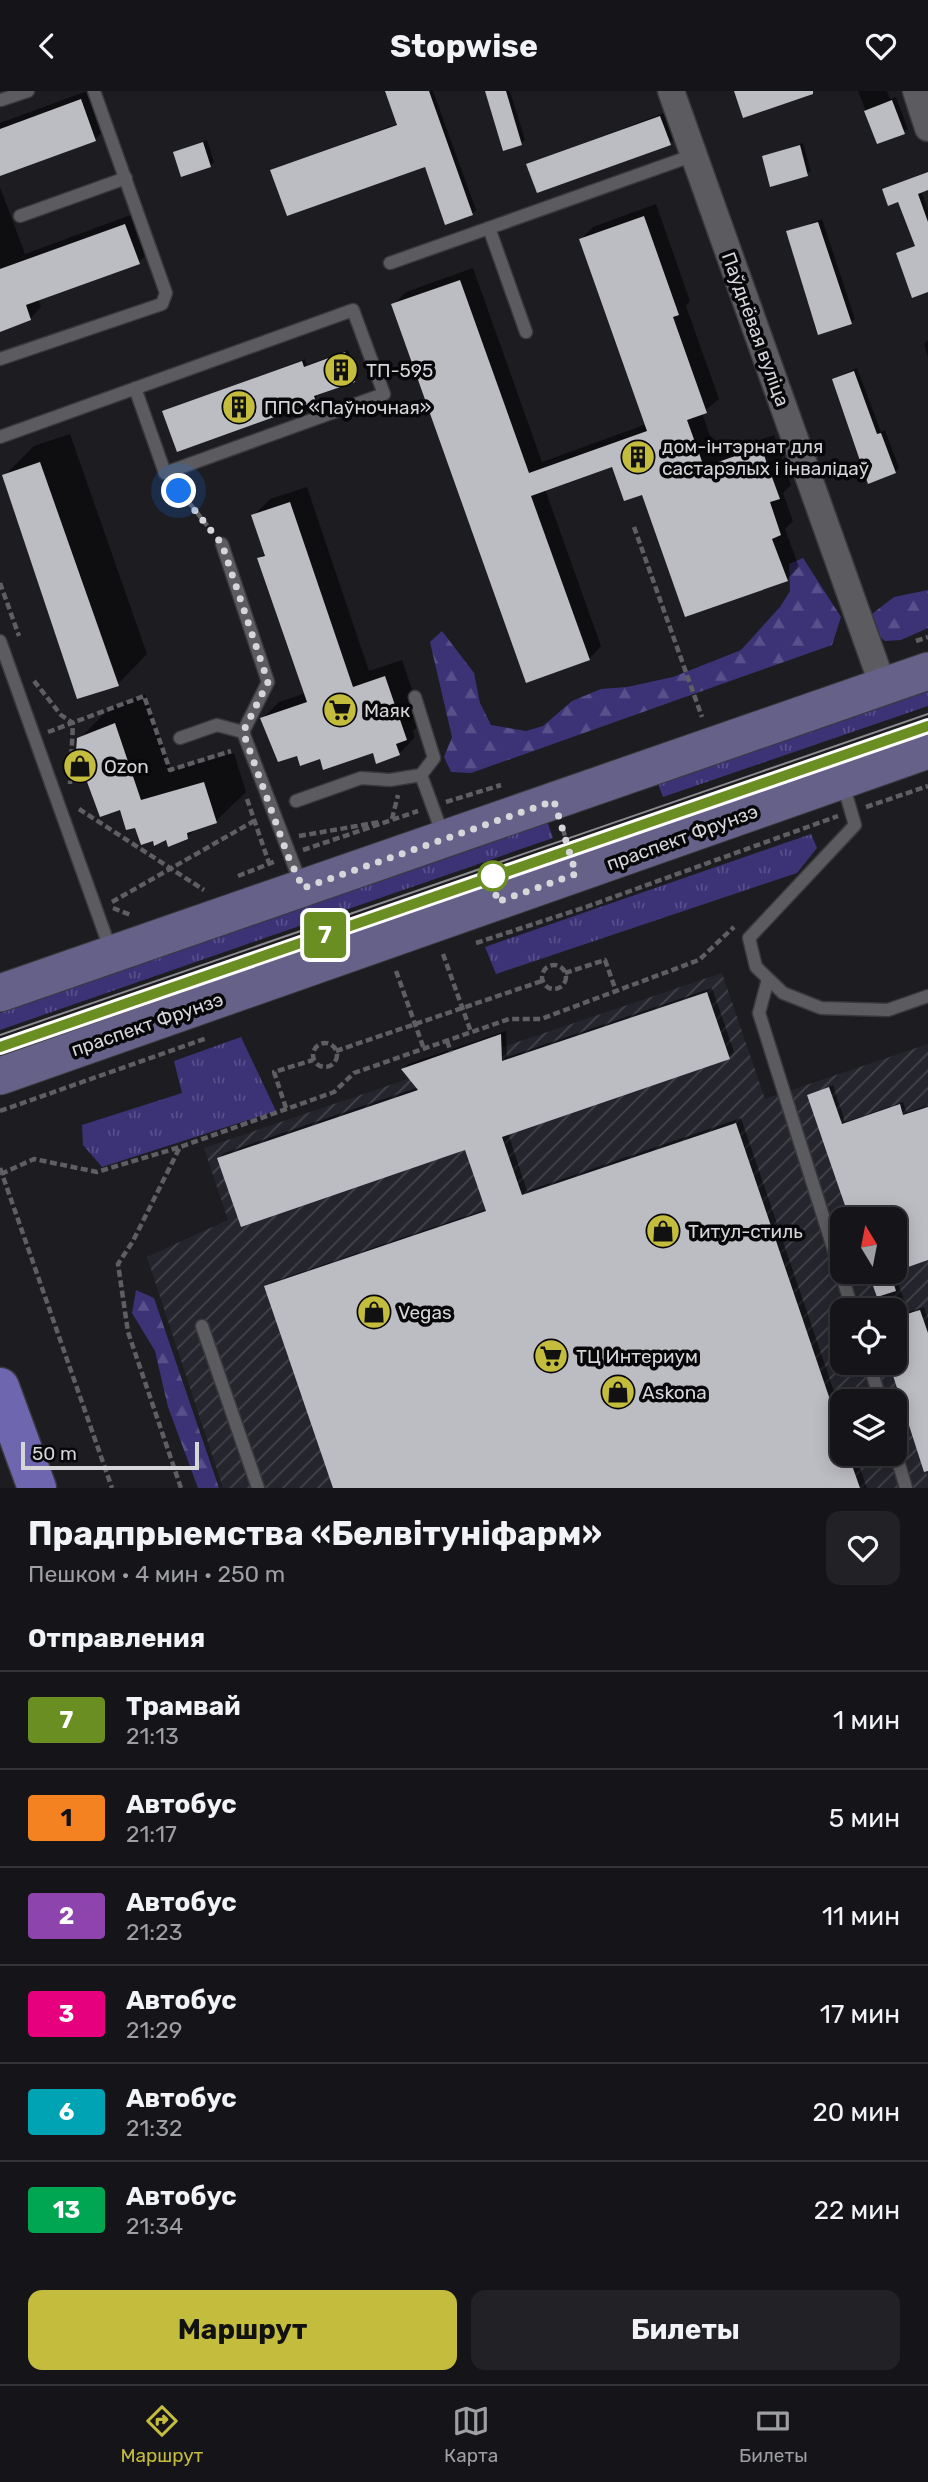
<!DOCTYPE html>
<html lang="ru">
<meta charset="utf-8">
<style>
:root{--surface:#151519;--page:#222226;--text:#f1f3f6;--muted:#9d9fa2;--line:#343438;--accent:#c4bc3d}
body{margin:0;font-family:Rubik,sans-serif;background:var(--page);color:var(--text);height:100vh;display:flex;flex-direction:column;font-size:26px;white-space:nowrap}
*{box-sizing:border-box;margin:0}
p{font-size:23px;color:var(--muted)}
.icon{flex:none;width:38px;height:38px;fill:none;stroke:currentColor;stroke-width:2;stroke-linecap:round;stroke-linejoin:round}
.map{position:relative;height:1397px;overflow:hidden}
.sheet{display:flex;flex-direction:column;background:var(--surface);flex:1}
.sheet>*{flex:none}
.badge{padding:0 14px;border-radius:5px;font-size:24px;line-height:46px}
.needle{width:46px;rotate:350deg}
.buttons{position:absolute;left:830px;top:1116px;display:grid;gap:14px}
.buttons a{display:grid;place-items:center;width:77px;height:77px;border-radius:14px;background:var(--surface);box-shadow:0 4px 18px #0003,0 0 0 2px var(--line);font-size:35px}
.scale{position:absolute;left:21px;bottom:18px;width:178px;box-sizing:border-box;padding-left:7px;border:4px solid #d6d6da;border-top:0;font-size:19px;line-height:24px;white-space:nowrap;color:#d6d6da;-webkit-text-stroke:5px #070709;paint-order:stroke}
.you{position:absolute;width:35px;height:35px;margin:-18px;border:5px solid #fff;border-radius:50%;background:#1a73e8;box-shadow:0 0 0 10px #1a73e833}
.map>.badge{position:absolute;translate:-50% -50%;box-shadow:0 0 0 4px #fff}
h2{padding:0 28px;font-size:26px;line-height:63px}
.round{display:grid;place-items:center;flex:none;width:74px;height:74px;border-radius:14px;background:var(--page)}
.summary{display:flex;align-items:center;justify-content:space-between;height:119px;padding:0 28px}
h1{font-size:33px;font-weight:700;line-height:52px}
.cta{display:flex;gap:14px;margin-top:auto;padding:14px 28px}
.cta a{flex:1;height:80px;border-radius:14px;background:var(--accent);color:#111;font-size:28px;font-weight:700;line-height:80px;text-align:center}
.cta a+a{background:var(--page);color:var(--text)}
ul{padding:0;list-style:none}
li{display:flex;align-items:center;gap:21px;height:98px;padding:0 28px;border-top:2px solid var(--line)}
li div{flex:1}
li b{display:block;font-size:26px}
li em{font-style:normal}
li .badge{min-width:77px;font-weight:700;text-align:center}
header{display:flex;justify-content:space-between;align-items:center;height:91px;padding:0 28px;background:var(--surface);font-size:32px;font-weight:700}
.tab-bar{display:flex;justify-content:space-around;align-items:center;height:98px;border-top:2px solid var(--line);background:var(--surface);font-size:19px;color:var(--muted)}
.tab-bar a{display:grid;justify-items:center;gap:4px}
.tab-bar .current{color:var(--accent)}
.map>svg:first-child{display:block}
.industrial{fill:url(#industrial-furrows);fill-rule:evenodd}
.grass{fill:url(#grass-tufts)}
.forest{fill:url(#forest-firs)}
.shadow{fill:#0007}
.building{fill:#bcbcc3}
.lines{fill:none;stroke-linecap:round;stroke-linejoin:round}
.service-casing{stroke:#39393d;stroke-width:15}
.minor-casing{stroke:#39393d;stroke-width:29}
.secondary-casing{stroke:#39393d;stroke-width:39}
.primary-casing{stroke:#39393d;stroke-width:41}
.path{stroke:#5e5e63;stroke-width:4.5;stroke-dasharray:7 3.5;stroke-linecap:butt}
.service{stroke:#5b5b60;stroke-width:12}
.minor{stroke:#5b5b60;stroke-width:26}
.secondary{stroke:#656188;stroke-width:37}
.primary{stroke:#6f66b0;stroke-width:38}
.tram{stroke:#8a8a8e;stroke-width:2}
.line-casing{stroke:#fff;stroke-width:16}
.line{stroke:#6b8e23;stroke-width:10}
.walk{stroke:#d6d6da;stroke-width:7;stroke-dasharray:0 12.6}
.stop-dot{fill:#fff;stroke:#6b8e23;stroke-width:3.5}
.labels{text-anchor:middle;stroke-width:7;stroke-linejoin:round;paint-order:stroke}
.street-label{font-size:19px;fill:#d6d6da;stroke:#070709}
.poi-label{font-size:19px;fill:#d6d6da;stroke:#070709;text-anchor:start}
</style>
<header><svg class="icon" aria-label="back" viewBox="0 0 24 24"><path d="M15 5l-7 7 7 7"/></svg>Stopwise<svg class="icon" aria-label="heart" viewBox="0 0 24 24"><path d="M12 20l-8-8c-3-5 5-10 8-4 3-6 11-1 8 4z"/></svg></header>
<div class="map">
<svg width="928" height="1397" viewBox="0 0 928 1397">
<defs>
<pattern id="industrial-furrows" width="10" height="10" patternUnits="userSpaceOnUse" patternTransform="scale(1.75)"><rect width="10" height="10" fill="#25252e"/><path d="M-1 1l2-2M0 10L10 0M9 11l2-2" fill="none" stroke="#44444c"/></pattern>
<pattern id="grass-tufts" width="24" height="20" patternUnits="userSpaceOnUse" patternTransform="scale(1.75)"><rect width="24" height="20" fill="#3c3377"/><path d="M3 7l-1-3M5 7V3M7 7l1-3M15 17l-1-3M17 17v-4M19 17l1-3" fill="none" stroke="#57508a"/></pattern>
<pattern id="forest-firs" width="22" height="20" patternUnits="userSpaceOnUse" patternTransform="scale(1.75)"><rect width="22" height="20" fill="#3c3377"/><path d="M5 1l3.5 6h-7zM16 11l3.5 6h-7z" fill="#57508a"/></pattern>
</defs>
<rect width="100%" height="100%" fill="#1c1c21"/>
<!-- industrial -->
<path class="industrial" d="M722,882L765,1008L928,953V1397H223L147,1166L228,1129L204,1057ZM842,1129H894V1181H842ZM842,1220H894V1272H842ZM842,1311H894V1363H842Z"/>
<!-- grass -->
<g class="grass">
<polygon points="928,599 928,615 663,706 658,693"/>
<polygon points="547,730 553,747 0,939 0,922"/>
<polygon points="811,743 817,757 797,782 496,883 485,856"/>
<polygon points="427,814 431,823 0,973 0,961"/>
<polygon points="241,946 276,1020 102,1076 83,1054 82,1034 182,1002 174,970"/>
</g>
<!-- forest -->
<g class="forest">
<polygon points="803,467 841,526 832,554 471,682 451,681 444,666 452,646 430,551 442,540 474,582 480,612 491,634 526,640 543,635 572,610 601,598 627,596 673,586 741,559 780,516 790,500 789,473"/>
<polygon points="928,499 928,537 901,549 885,550 876,542 872,523 894,506"/>
<polygon points="136,1199 154,1207 219,1397 198,1397 168,1316 155,1260 132,1222"/>
</g>
<!-- shadow -->
<g class="shadow">
<polygon points="87,0 93,0 107,37 95,48 0,83 0,32"/>
<polygon points="387,0 433,0 476,119 472,123 426,74 272,79 399,32"/>
<polygon points="486,0 510,0 525,49 521,52"/>
<polygon points="858,0 887,0 890,8 896,6 908,38 878,51"/>
<polygon points="664,22 674,48 670,52 528,73"/>
<polygon points="207,49 214,71 210,75 175,61"/>
<polygon points="803,52 811,80 807,83 764,65"/>
<polygon points="928,80 928,97 921,100 928,118 928,200 898,162 916,154 899,109 884,99"/>
<polygon points="0,96 25,163 136,122 150,160 139,171 38,208 41,216 30,228 0,228"/>
<polygon points="656,113 690,210 686,215 719,308 702,322 717,364 774,344 791,394 783,402 793,430 785,438 799,476 787,488 643,402 613,374 545,398 601,555 589,568 393,214 406,201 473,177 542,371 647,333 581,148 593,136"/>
<polygon points="822,128 855,228 851,231 788,141"/>
<polygon points="928,249 928,266 924,253"/>
<polygon points="348,259 358,286 318,302 315,310 164,321 305,268 307,274"/>
<polygon points="857,277 881,341 885,339 899,377 895,381 834,288"/>
<polygon points="70,343 147,563 118,593 4,385 34,355"/>
<polygon points="307,396 369,580 402,569 423,631 413,640 415,646 399,663 374,659 321,666 298,663 262,628 279,611 306,602 259,468 266,461 253,425 270,408"/>
<polygon points="145,603 171,680 234,662 246,701 216,730 197,737 187,746 154,748 136,735 121,717 79,648 109,618"/>
<polygon points="712,897 734,961 729,966 508,1042 527,1100 741,1027 842,1324 842,1363 855,1363 867,1397 335,1397 266,1196 272,1191 487,1118 466,1057 219,1068 224,1062 419,996 403,978 408,973 506,940 507,966"/>
<polygon points="833,994 845,1031 903,1011 907,1022 928,1014 928,1167 894,1129 809,1004"/>
<polygon points="894,1180 908,1221 924,1216 928,1228 928,1386 890,1272 894,1272 894,1220 884,1220 870,1181"/>
</g>
<!-- building -->
<g class="building">
<polygon points="385,0 429,0 473,124 445,134 425,76 287,125 270,79 397,34"/>
<polygon points="485,0 506,0 522,54 503,60"/>
<polygon points="734,0 813,0 813,3 743,27"/>
<polygon points="81,8 96,50 0,85 0,38"/>
<polygon points="892,9 905,43 877,53 864,20"/>
<polygon points="660,25 671,54 537,102 526,73"/>
<polygon points="203,51 211,76 181,86 173,61"/>
<polygon points="800,54 808,85 770,96 762,65"/>
<polygon points="928,81 928,99 918,103 928,131 928,201 912,207 896,162 915,155 898,111 888,115 882,98"/>
<polygon points="644,125 679,224 673,226 707,322 687,329 704,376 761,356 780,408 770,411 781,444 772,448 788,490 685,526 642,404 624,410 612,376 531,405 590,569 526,592 391,213 460,189 529,382 647,340 579,148"/>
<polygon points="818,131 852,233 818,244 786,140"/>
<polygon points="125,133 140,173 26,214 31,229 0,241 0,178"/>
<polygon points="345,261 355,291 314,305 316,311 177,361 162,320 302,270 304,276"/>
<polygon points="854,280 877,343 881,342 896,382 868,393 832,288"/>
<polygon points="40,371 119,595 77,608 2,384"/>
<polygon points="290,411 353,596 385,585 407,649 396,653 400,664 376,673 373,662 323,679 320,668 300,675 297,665 278,671 260,627 307,611 257,467 265,465 251,424"/>
<polygon points="115,632 141,709 204,691 217,732 187,742 188,748 168,756 166,749 154,755 153,750 141,754 135,737 126,739 120,719 100,726 76,661 77,647"/>
<polygon points="707,901 730,968 502,1046 522,1104 736,1032 842,1344 842,1363 848,1363 860,1397 333,1397 264,1195 486,1120 465,1059 241,1136 217,1067 418,999 401,978 501,943 502,970"/>
<polygon points="829,996 842,1033 900,1013 903,1024 928,1016 928,1169 894,1181 894,1129 850,1129 807,1004"/>
<polygon points="868,1181 890,1181 896,1200 877,1206"/>
<polygon points="920,1219 928,1242 928,1380 924,1381 889,1272 894,1272 894,1227"/>
</g>
<g class="lines">
<!-- service casing -->
<g class="service-casing">
<g id="service">
<polyline points="1,9 28,0"/>
<polyline points="20,125 126,87"/>
<polyline points="390,172 489,137"/>
<polyline points="526,241 489,137 694,64"/>
<polyline points="0,268 162,213 166,202 94,0"/>
<polyline points="0,346 353,219 384,303 165,382 135,297"/>
<polyline points="222,453 268,591 243,641"/>
<polyline points="0,550 111,860"/>
<polyline points="415,606 434,667 421,684 443,744"/>
<polyline points="180,647 217,634 243,641 301,793"/>
<polyline points="843,693 855,734 749,847 756,876 783,902 821,917 888,919 928,905"/>
<polyline points="296,710 361,687 390,689 421,684"/>
<polyline points="768,888 759,922 853,1220"/>
<polyline points="202,1235 258,1397"/>
<polyline points="869,1272 881,1311"/>
<polyline points="894,1356 906,1397"/>
</g>
</g>
<!-- minor casing -->
<g class="minor-casing">
<g id="minor">
<polyline points="671,0 883,595"/>
<polyline points="916,0 928,37"/>
</g>
</g>
<!-- secondary casing -->
<g class="secondary-casing">
<g id="secondary">
<polyline points="0,902 928,580"/>
<polyline points="0,985 928,659"/>
</g>
</g>
<!-- primary casing -->
<g class="primary-casing">
<polyline id="primary" points="0,1296 37,1397"/>
</g>
<!-- path -->
<g class="path">
<polyline points="177,396 213,442"/>
<polyline points="634,436 702,626"/>
<polyline points="0,492 19,545"/>
<polyline points="916,550 928,546"/>
<polyline points="34,590 61,624 73,632 70,693"/>
<polyline points="48,641 144,605 170,679 231,660"/>
<polyline points="247,708 269,772"/>
<polyline points="446,711 501,694"/>
<polyline points="866,716 928,695"/>
<polyline points="79,718 204,799"/>
<polyline points="392,728 398,704"/>
<polyline points="563,738 568,757"/>
<polyline points="299,745 380,731"/>
<polyline points="303,759 418,720"/>
<polyline points="238,785 276,770"/>
<polyline points="112,811 254,730"/>
<polyline points="113,817 131,824"/>
<polyline points="476,852 586,816 838,725"/>
<polyline points="443,863 471,941"/>
<circle cx="554" cy="886" r="12"/>
<polyline points="396,880 424,958"/>
<polyline points="565,882 605,869 616,900"/>
<polyline points="447,950 451,961"/>
<circle cx="325" cy="964" r="12"/>
<polyline points="336,960 542,890"/>
<polyline points="286,1017 274,981 313,969"/>
<polyline points="0,1020 207,947"/>
<polyline points="0,1077 112,1397"/>
<polyline points="1,1083 34,1068 97,1081 180,1056"/>
<polyline points="181,1397 128,1241 118,1173 133,1150 180,1056 334,1001 354,982 509,928 541,928 699,869 734,836"/>
</g>
<!-- service -->
<use href="#service" class="service"/>
<!-- minor -->
<use href="#minor" class="minor"/>
<!-- secondary -->
<use href="#secondary" class="secondary"/>
<!-- primary -->
<use href="#primary" class="primary"/>
<!-- tram -->
<g class="tram">
<polyline points="0,944 928,623"/>
<polyline points="0,955 928,635"/>
</g>
</g>
<g class="lines">
<!-- line casing -->
<g class="line-casing">
<polyline id="line" points="0,956 928,635"/>
</g>
<!-- line -->
<use href="#line" class="line"/>
<!-- walk -->
<polyline class="walk" points="179,400 222,453 268,591 243,641 288,765 303,797 554,710 576,783 497,811 493,785"/>
</g>
<!-- icons -->
<defs>
<g id="building-disc" transform="scale(1.75)"><circle r="9.5" fill="#c4bc3d" stroke="#070709"/><path d="M-4-6H4V6H1V3H-1V6H-4ZM-2.5-4.3h1.7v1.8h-1.7ZM.8-4.3h1.7v1.8H.8ZM-2.5-1h1.7V.8h-1.7ZM.8-1h1.7V.8H.8Z" fill="#111"/></g>
<g id="supermarket-disc" transform="scale(1.75)"><circle r="9.5" fill="#c4bc3d" stroke="#070709"/><path d="M-6-5.5h2.5l.6 2H6L4.5 2H-2.5L-4.4-4H-6ZM-1.5 3.2a1.3 1.3 0 1 0 .1 0ZM3 3.2a1.3 1.3 0 1 0 .1 0Z" fill="#111"/></g>
<g id="shop-disc" transform="scale(1.75)"><circle r="9.5" fill="#c4bc3d" stroke="#070709"/><path d="M-5-2.5h2.3a2.7 3.5 0 0 1 5.4 0H5L5.5 6h-11ZM-1.5-2.5h3a1.5 2.3 0 0 0-3 0Z" fill="#111"/></g>
</defs>
<g fill-rule="evenodd">
<use href="#building-disc" x="341" y="279"/>
<use href="#building-disc" x="239" y="316"/>
<use href="#building-disc" x="638" y="366"/>
<use href="#supermarket-disc" x="340" y="619"/>
<use href="#shop-disc" x="80" y="675"/>
<use href="#shop-disc" x="663" y="1140"/>
<use href="#shop-disc" x="374" y="1221"/>
<use href="#supermarket-disc" x="551" y="1265"/>
<use href="#shop-disc" x="618" y="1301"/>
</g>
<!-- markers -->
<circle class="stop-dot" cx="493" cy="785" r="14"/>
<g class="labels">
<!-- street labels -->
<g class="street-label">
<text transform="translate(756 238) rotate(70)" y="7">Паўднёвая вуліца</text>
<text transform="translate(682 746) rotate(-20)" y="7">праспект Фрунзэ</text>
<text transform="translate(147 933) rotate(-19)" y="7">праспект Фрунзэ</text>
</g>
<!-- poi labels -->
<g class="poi-label">
<text x="366" y="286">ТП-595</text>
<text x="264" y="323">ППС «Паўночная»</text>
<text x="662" y="362">дом-інтэрнат для<tspan x="662" dy="22">састарэлых і інвалідаў</tspan></text>
<text x="364" y="626">Маяк</text>
<text x="104" y="682">Ozon</text>
<text x="688" y="1147">Титул-cтиль</text>
<text x="398" y="1228">Vegas</text>
<text x="576" y="1272">ТЦ Интериум</text>
<text x="642" y="1308">Askona</text>
</g>
</g>
</svg>
<div class="buttons">
<a><svg class="needle" viewBox="-14 -14 28 28"><path d="M0-13l5 13h-10z" fill="#e53935"/><path d="M0 13l5-13h-10z" fill="#9d9fa2"/></svg></a>
<a><svg class="icon" aria-label="locate" viewBox="0 0 24 24"><circle cx="12" cy="12" r="6"/><path d="M12 2v4M12 18v4M2 12h4M18 12h4"/></svg></a>
<a><svg class="icon" aria-label="layers" viewBox="0 0 24 24"><path d="M12 4l9 5-9 5-9-5zM3 14l9 5 9-5"/></svg></a>
</div>
<div class="scale">50 m</div>
<div class="you" style="left:179px;top:400px"></div>
<b class="badge" style="left:325px;top:844px;background:#6b8e23;color:#fff">7</b>
</div>
<section class="sheet">
<div class="summary"><div><h1>Прадпрыемства «Белвітуніфарм»</h1><p>Пешком · 4 мин · 250 m</p></div><a class="round"><svg class="icon" aria-label="heart" viewBox="0 0 24 24"><path d="M12 20l-8-8c-3-5 5-10 8-4 3-6 11-1 8 4z"/></svg></a></div>
<h2>Отправления</h2>
<ul>
<li><span class="badge" style="background:#6b8e23;color:#fff">7</span><div><b>Трамвай</b><p>21:13</p></div><em>1 мин</em></li>
<li><span class="badge" style="background:#f58220;color:#111">1</span><div><b>Автобус</b><p>21:17</p></div><em>5 мин</em></li>
<li><span class="badge" style="background:#8e44ad;color:#fff">2</span><div><b>Автобус</b><p>21:23</p></div><em>11 мин</em></li>
<li><span class="badge" style="background:#e6007e;color:#fff">3</span><div><b>Автобус</b><p>21:29</p></div><em>17 мин</em></li>
<li><span class="badge" style="background:#00a3b4;color:#fff">6</span><div><b>Автобус</b><p>21:32</p></div><em>20 мин</em></li>
<li><span class="badge" style="background:#00a651;color:#fff">13</span><div><b>Автобус</b><p>21:34</p></div><em>22 мин</em></li>
</ul>
<div class="cta"><a>Маршрут</a><a>Билеты</a></div>
</section>
<nav class="tab-bar">
<a class="current"><svg class="icon" aria-label="directions" viewBox="0 0 24 24"><path d="M12 3l9 9-9 9-9-9zM9 14v-3h6M13 9l2 2-2 2"/></svg>Маршрут</a>
<a><svg class="icon" aria-label="map" viewBox="0 0 24 24"><path d="M3 6l6-2 6 2 6-2v14l-6 2-6-2-6 2zM9 4v14M15 6v14"/></svg>Карта</a>
<a><svg class="icon" aria-label="tickets" viewBox="0 0 24 24"><path d="M3 7h18v10H3zM15 7v10"/></svg>Билеты</a>
</nav>
